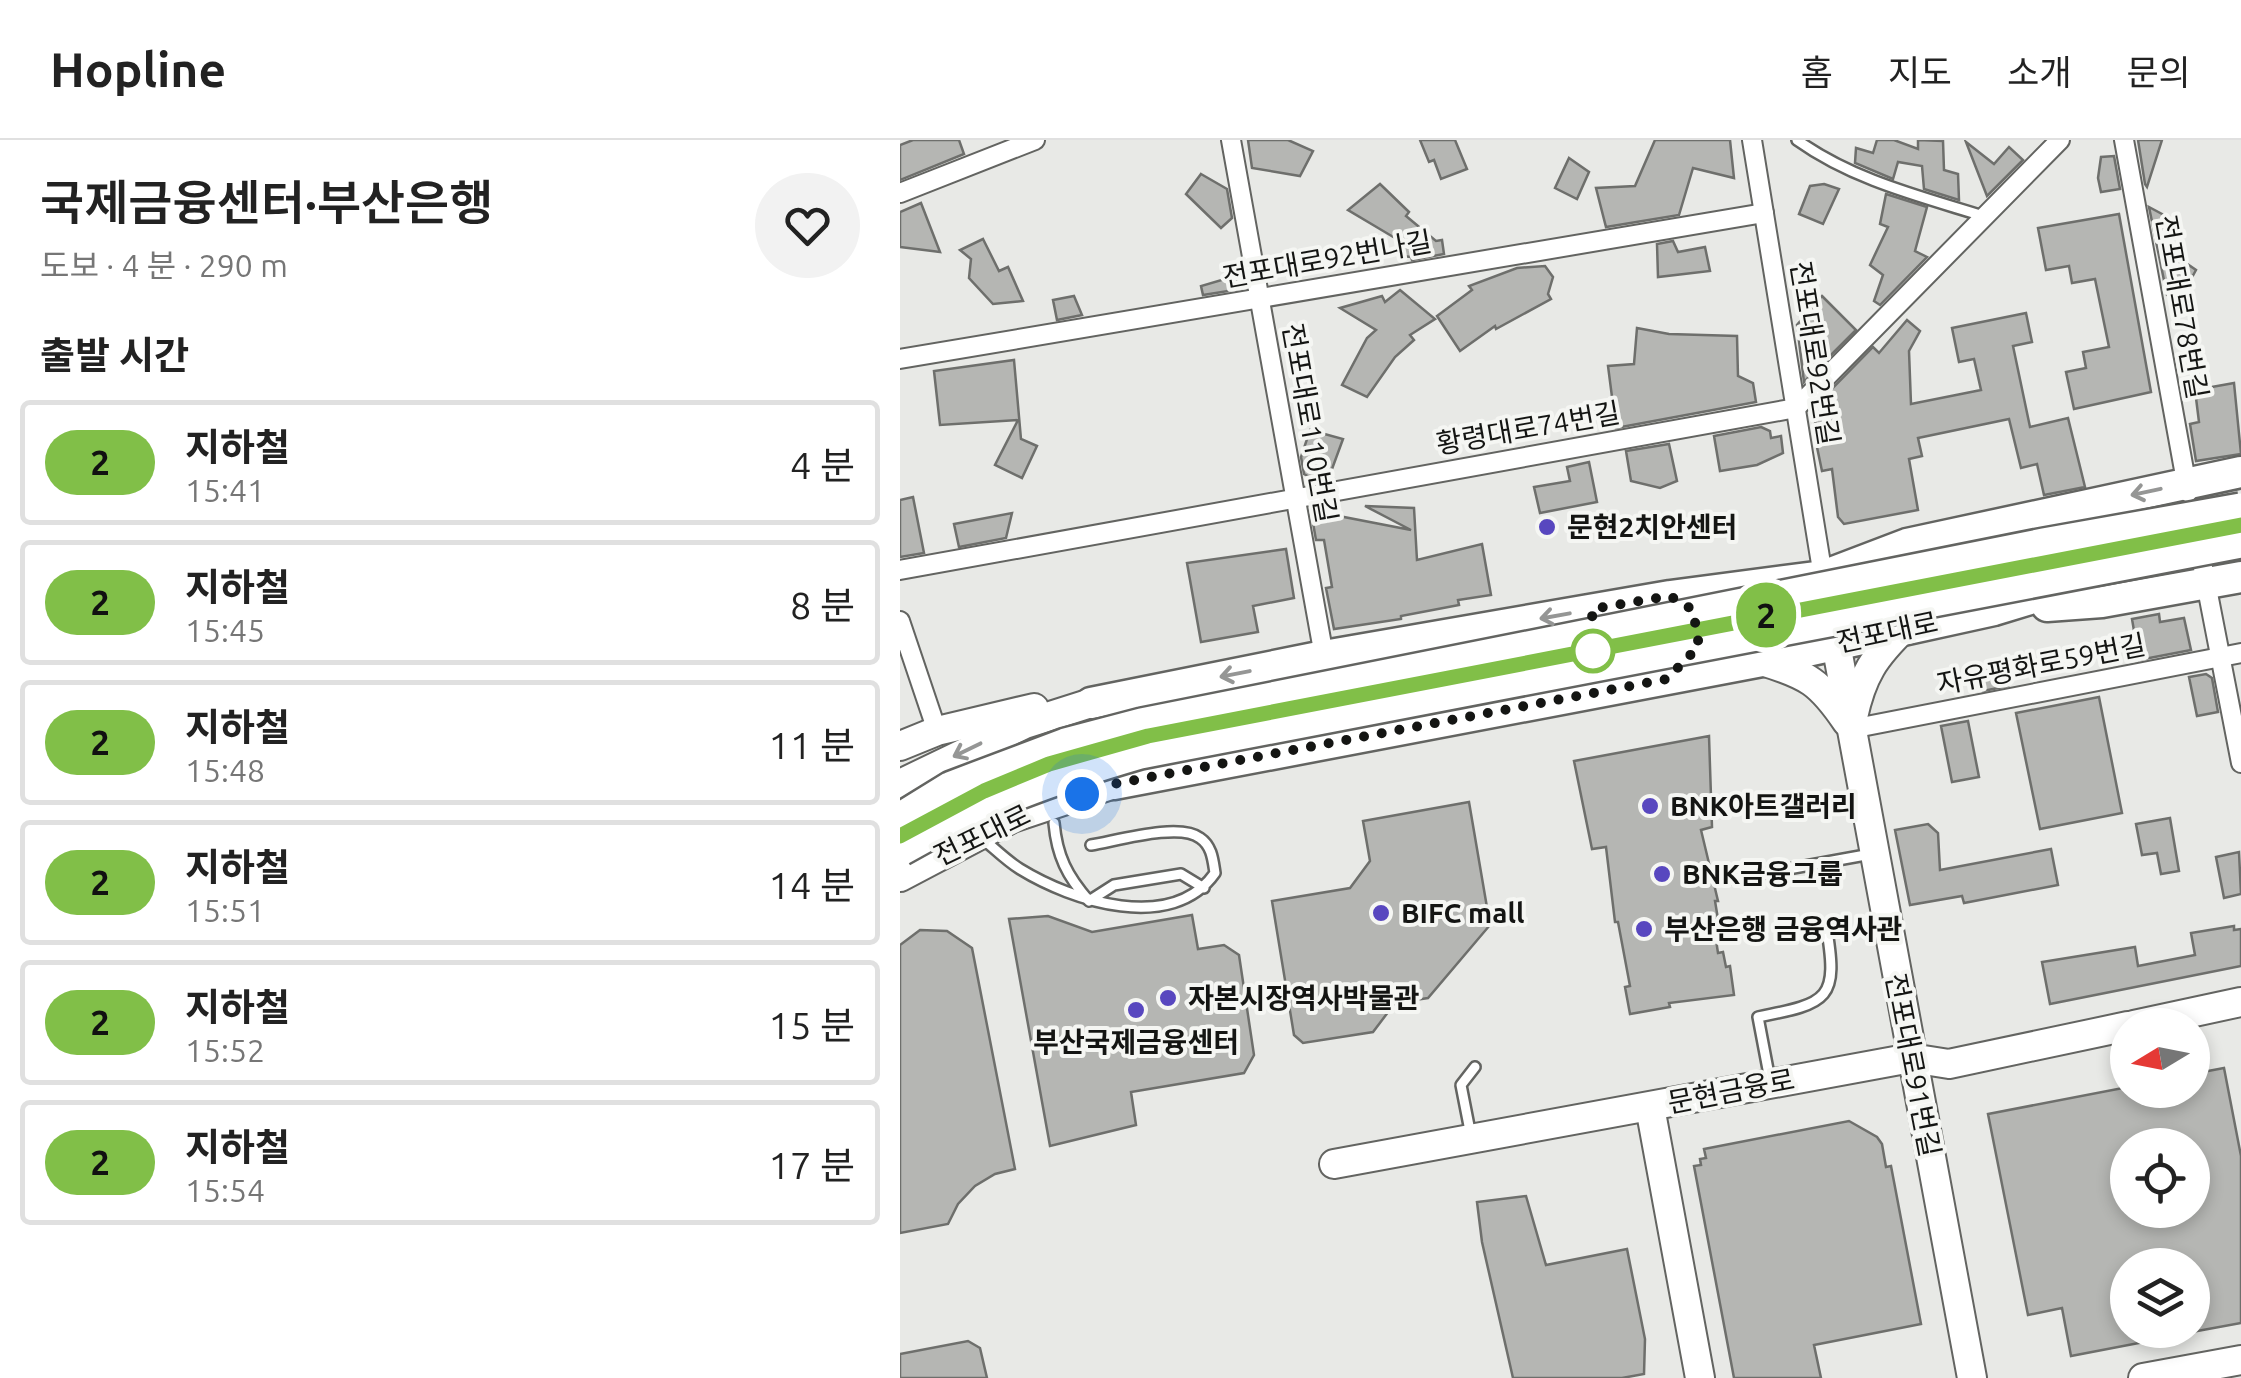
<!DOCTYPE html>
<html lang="ko">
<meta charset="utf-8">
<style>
:root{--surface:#fff;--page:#f2f2f2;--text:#222;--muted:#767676;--line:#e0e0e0}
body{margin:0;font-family:Ubuntu,"Noto Sans KR",sans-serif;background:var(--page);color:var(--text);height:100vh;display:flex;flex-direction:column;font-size:38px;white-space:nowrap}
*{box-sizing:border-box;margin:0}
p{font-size:32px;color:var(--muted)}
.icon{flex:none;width:55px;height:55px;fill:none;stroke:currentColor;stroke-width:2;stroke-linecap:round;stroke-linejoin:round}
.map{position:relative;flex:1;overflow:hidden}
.drawer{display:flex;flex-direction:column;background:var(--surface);width:900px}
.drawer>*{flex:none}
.badge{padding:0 20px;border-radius:32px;font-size:35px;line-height:65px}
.needle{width:65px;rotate:260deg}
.buttons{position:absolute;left:1210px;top:868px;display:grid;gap:20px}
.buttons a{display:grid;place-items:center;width:100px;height:100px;border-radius:50%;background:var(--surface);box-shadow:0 5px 15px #0003;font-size:50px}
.you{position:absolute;width:50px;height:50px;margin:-25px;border:8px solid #fff;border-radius:50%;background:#1a73e8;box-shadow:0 0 0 15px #1a73e833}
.map>.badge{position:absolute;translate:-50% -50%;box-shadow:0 0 0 5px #fff}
h2{padding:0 40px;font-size:38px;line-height:90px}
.round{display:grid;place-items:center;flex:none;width:105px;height:105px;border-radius:52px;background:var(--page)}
.headline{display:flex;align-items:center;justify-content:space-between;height:170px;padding:0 40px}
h1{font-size:48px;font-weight:600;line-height:75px}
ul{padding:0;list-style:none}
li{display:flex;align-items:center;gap:30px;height:125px;margin:0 20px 15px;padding:0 20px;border:5px solid var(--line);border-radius:10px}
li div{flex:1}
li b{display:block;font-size:38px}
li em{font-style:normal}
li .badge{min-width:110px;font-weight:700;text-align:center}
header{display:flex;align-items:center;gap:60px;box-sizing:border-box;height:140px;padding:0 50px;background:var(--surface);border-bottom:2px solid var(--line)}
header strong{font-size:48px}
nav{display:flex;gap:55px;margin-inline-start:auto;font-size:35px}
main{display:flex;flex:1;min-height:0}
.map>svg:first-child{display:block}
.building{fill:#b5b6b3;stroke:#6e6f6c;stroke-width:2.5;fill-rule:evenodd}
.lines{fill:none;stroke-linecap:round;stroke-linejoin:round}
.lane-casing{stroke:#636461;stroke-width:14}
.street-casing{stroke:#636461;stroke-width:22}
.secondary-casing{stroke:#636461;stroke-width:32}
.primary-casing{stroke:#636461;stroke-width:35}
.lane{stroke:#fff;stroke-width:9}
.street{stroke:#fff;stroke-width:18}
.secondary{stroke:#fff;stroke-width:28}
.primary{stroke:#fff;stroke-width:30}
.highway-bridge-casing{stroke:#636461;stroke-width:40;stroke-linecap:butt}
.highway-bridge{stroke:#fff;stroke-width:35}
.oneway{stroke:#959695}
.line-casing{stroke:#fff;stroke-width:22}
.line{stroke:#81bf48;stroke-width:15}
.walk{stroke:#141513;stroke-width:10;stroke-dasharray:0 18}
.poi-dot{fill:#5847bf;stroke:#f5f6f3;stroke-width:4}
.stop-dot{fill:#fff;stroke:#81bf48;stroke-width:5}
.labels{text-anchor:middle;stroke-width:8;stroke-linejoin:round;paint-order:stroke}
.street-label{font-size:28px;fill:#141513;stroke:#f5f6f3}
.poi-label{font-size:28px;font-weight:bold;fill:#141513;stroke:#f5f6f3;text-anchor:start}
</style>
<header>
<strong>Hopline</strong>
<nav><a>홈</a><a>지도</a><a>소개</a><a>문의</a></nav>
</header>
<main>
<section class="drawer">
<div class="headline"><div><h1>국제금융센터·부산은행</h1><p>도보 · 4 분 · 290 m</p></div><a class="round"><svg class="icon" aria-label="heart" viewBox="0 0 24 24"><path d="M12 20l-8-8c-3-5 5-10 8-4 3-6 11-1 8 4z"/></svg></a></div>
<h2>출발 시간</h2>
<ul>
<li><span class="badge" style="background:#81bf48;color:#111">2</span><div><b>지하철</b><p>15:41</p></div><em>4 분</em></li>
<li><span class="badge" style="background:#81bf48;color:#111">2</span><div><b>지하철</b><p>15:45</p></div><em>8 분</em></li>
<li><span class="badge" style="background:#81bf48;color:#111">2</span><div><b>지하철</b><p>15:48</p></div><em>11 분</em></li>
<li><span class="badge" style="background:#81bf48;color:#111">2</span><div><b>지하철</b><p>15:51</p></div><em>14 분</em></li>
<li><span class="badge" style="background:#81bf48;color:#111">2</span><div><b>지하철</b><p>15:52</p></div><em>15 분</em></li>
<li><span class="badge" style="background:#81bf48;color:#111">2</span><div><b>지하철</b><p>15:54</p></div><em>17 분</em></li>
</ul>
</section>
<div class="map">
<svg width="1341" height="1238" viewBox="0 0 1341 1238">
<rect width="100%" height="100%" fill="#e8e9e6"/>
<!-- building -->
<g class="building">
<polygon points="13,0 59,0 64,14 0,40 0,5"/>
<polygon points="348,0 388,0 413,11 400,36 352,28"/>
<polygon points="520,0 555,0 567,29 541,39 534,20 529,22"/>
<polygon points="755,0 830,0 834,38 793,28 779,75 706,87 696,48 735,46"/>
<polygon points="977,0 994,0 1018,9 1018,0 1043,1 1044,30 1058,34 1059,60 1024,49 1022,26 998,22 993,39 955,23 956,8 973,13"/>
<polygon points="1238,0 1262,0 1247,47 1245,44"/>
<polygon points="1066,2 1094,24 1109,7 1123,20 1087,56"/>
<polygon points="1214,16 1220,49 1201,52 1198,38 1201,17"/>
<polygon points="669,18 689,32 677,59 655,48"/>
<polygon points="301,34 327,49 332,78 321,88 286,54"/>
<polygon points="480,44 509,72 506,76 536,101 542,100 544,114 512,120 511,117 501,116 495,98 448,70"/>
<polygon points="924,44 939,49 923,84 899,74 910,46"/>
<polygon points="986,54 1027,67 1015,111 1027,117 980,165 974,161 983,135 970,125 988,87 980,84"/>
<polygon points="21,63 40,112 0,107 0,72"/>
<polygon points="1249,67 1275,81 1261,106 1296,130 1279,161 1267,155"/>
<polygon points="1219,74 1251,252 1174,269 1166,232 1186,228 1183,212 1209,207 1195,139 1172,143 1169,126 1146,130 1138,88"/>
<polygon points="83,99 99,131 108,127 123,161 93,164 69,138 71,119 60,110"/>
<polygon points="773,101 778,112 805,107 810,131 758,137 757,104"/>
<polygon points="645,126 653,137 648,154 651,159 596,189 595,186 560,211 537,176 572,150 569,146 617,128"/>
<polygon points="342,134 341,149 303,155 301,146"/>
<polygon points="500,150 535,179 510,195 514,200 495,217 467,257 442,245 467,198 476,190 440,168 482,156 485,162"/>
<polygon points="174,156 182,175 157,180 153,160"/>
<polygon points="922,156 956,190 904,242 897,185"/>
<polygon points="1126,173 1132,202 1113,206 1130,287 1168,278 1185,347 1144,355 1137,324 1121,328 1109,279 1018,298 1022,316 1009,319 1018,370 944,384 938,377 932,329 922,331 913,288 927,254 973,207 979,213 1007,180 1020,191 1009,211 1011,264 1081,250 1074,219 1059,222 1052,188"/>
<polygon points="737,188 769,194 837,196 838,236 853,243 856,262 716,288 708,226 734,224"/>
<polygon points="114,220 121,299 137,306 122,338 95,325 118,280 40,285 34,231"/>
<polygon points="1334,243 1341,314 1296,321 1290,284 1299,282 1295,250"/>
<polygon points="861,287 870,291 871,298 881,296 883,313 857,325 820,331 814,296"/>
<polygon points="410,290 443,299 428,340 418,342 404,334 401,317"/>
<polygon points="769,304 777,341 760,348 731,341 726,311"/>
<polygon points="689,322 697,362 640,373 634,347 670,341 667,327"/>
<polygon points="13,357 24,413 0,417 0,360"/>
<polygon points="465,366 514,368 517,420 582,404 591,455 558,460 559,465 501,476 501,479 434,489 426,448 432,447 424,400 416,400 413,383 418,372 511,390"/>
<polygon points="112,373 106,398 59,407 54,384"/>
<polygon points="386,409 394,458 353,466 358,492 301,502 287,423"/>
<polygon points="1259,474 1260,482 1284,478 1291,510 1239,520 1232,479"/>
<polygon points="1104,522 1108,546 1083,551 1079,526"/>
<polygon points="1306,534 1312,538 1318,572 1297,576 1289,537"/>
<polygon points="1199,557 1222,673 1140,689 1116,573"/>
<polygon points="1068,581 1079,637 1052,642 1041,586"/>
<polygon points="809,596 812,687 801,690 818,761 815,761 818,779 813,780 818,813 823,812 826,827 830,826 834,855 769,863 770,867 730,874 725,847 730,846 718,782 715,782 706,707 692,709 674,621"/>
<polygon points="569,662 590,785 528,858 495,863 473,892 403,903 394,895 372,761 450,748 470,721 463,681"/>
<polygon points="1270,678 1279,731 1261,734 1257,713 1242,715 1236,684"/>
<polygon points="1028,684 1038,693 1040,730 1151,709 1158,745 1064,763 1062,756 1010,765 995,690"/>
<polygon points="1339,712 1341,754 1324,758 1316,717"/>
<polygon points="292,775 298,809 324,805 339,815 354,915 344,933 231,952 236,985 150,1006 109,779 148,776 192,792"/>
<polygon points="1334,786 1334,790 1341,789 1341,826 1150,864 1142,822 1235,807 1238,826 1295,815 1291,793"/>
<polygon points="20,790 47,791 72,808 115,1029 95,1034 75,1046 58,1064 48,1084 0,1093 0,805"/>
<path d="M1324,928L1341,1016V1183L1292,1192V1125H1228V1190H1265V1198L1171,1216L1162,1168L1128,1175L1088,974L1228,947V950H1292V934ZM1228,1005H1292V1070H1228Z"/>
<polygon points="949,981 977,997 982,1004 986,1027 991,1026 1021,1184 914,1205 921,1238 834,1238 794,1026 801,1025 800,1019 806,1018 804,1009"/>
<polygon points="626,1056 646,1125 727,1109 745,1199 744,1234 722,1238 613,1238 582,1102 577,1062"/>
<polygon points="68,1201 80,1208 87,1238 0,1238 0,1214"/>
</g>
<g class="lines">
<!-- lane casing -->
<g class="lane-casing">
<g id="lane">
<path d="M897,0C953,40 1019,56 1083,76"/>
<path d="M154,683C157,716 167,736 189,761L214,745L281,734L304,748"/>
<path d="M83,699C95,709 107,721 120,729C172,761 272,794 315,733C313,720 312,706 300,698C280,682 216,701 191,705"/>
<polyline points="833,739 971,714"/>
<path d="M870,940L858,877C929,863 939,860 926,785"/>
<polyline points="571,996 561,945 575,927"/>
</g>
</g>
<!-- street casing -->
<g class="street-casing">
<g id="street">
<polyline points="331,0 424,516"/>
<polyline points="852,0 923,436"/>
<polyline points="1224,0 1288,352"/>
<polyline points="0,53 135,0"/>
<polyline points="0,219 864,73"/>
<polyline points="1298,402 1341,623"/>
<polyline points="0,430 896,268 1160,0"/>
<polyline points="0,481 37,591"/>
<polyline points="951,589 1341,513"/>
</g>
</g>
<!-- secondary casing -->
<g class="secondary-casing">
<g id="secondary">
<polyline points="932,482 1072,1238"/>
<path d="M862,521C908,535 920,542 947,582"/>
<path d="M953,577C962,535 974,517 1005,487"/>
<polyline points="0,606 37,591 134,568"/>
<polyline points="0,644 125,584 191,563"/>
<polyline points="0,737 112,678 214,644"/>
<polyline points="1234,885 1341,862"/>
<polyline points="750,967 800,1238"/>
<polyline points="434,1024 1011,918 1049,924 1228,886"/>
<polyline points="1243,1238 1341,1220"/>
</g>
</g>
<!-- primary casing -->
<g class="primary-casing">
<g id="primary">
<polyline points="1147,466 1202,462 1341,437"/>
<polyline points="191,563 424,516 770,456 923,436 1007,404 1341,332"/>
<polyline points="214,644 862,521 1094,470 1176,445"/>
</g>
</g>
<!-- lane -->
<use href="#lane" class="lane"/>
<!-- street -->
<use href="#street" class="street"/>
<!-- secondary -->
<use href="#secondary" class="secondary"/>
<!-- primary -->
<use href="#primary" class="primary"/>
<!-- highway-bridge casing -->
<g class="highway-bridge-casing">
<g id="highway-bridge">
<polyline points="0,681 52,649 166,606 242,586 1144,406 1341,371"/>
<path d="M0,708C78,663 154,636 240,611L1341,400"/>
</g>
</g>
<!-- highway-bridge -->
<use href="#highway-bridge" class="highway-bridge"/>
</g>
<!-- one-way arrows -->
<defs><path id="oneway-shaft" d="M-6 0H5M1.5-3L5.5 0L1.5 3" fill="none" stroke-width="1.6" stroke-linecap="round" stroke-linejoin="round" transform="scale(2.5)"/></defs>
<g class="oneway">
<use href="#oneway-shaft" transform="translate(1246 352) rotate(168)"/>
<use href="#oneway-shaft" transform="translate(655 476) rotate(170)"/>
<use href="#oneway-shaft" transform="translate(335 534) rotate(169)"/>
<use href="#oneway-shaft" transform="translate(67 610) rotate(154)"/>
</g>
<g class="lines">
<!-- line casing -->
<g class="line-casing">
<polyline id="line" points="0,696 84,651 149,624 248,596 1341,385"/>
</g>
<!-- line -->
<use href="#line" class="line"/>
<!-- walk -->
<polyline class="walk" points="182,654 214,644 767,539 799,506 793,470 770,456 692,469 693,511"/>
</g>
<!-- markers -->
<g class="poi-dot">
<circle cx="647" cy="387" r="10"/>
<circle cx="750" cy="666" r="10"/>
<circle cx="762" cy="734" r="10"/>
<circle cx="481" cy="773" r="10"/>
<circle cx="744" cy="789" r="10"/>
<circle cx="268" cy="858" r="10"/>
<circle cx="236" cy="870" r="10"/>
</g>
<circle class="stop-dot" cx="693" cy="511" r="20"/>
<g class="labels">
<!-- street labels -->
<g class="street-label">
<text transform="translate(427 119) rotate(-10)" y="10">전포대로92번나길</text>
<text transform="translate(1282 167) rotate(80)" y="10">전포대로78번길</text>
<text transform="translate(915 213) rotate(81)" y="10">전포대로92번길</text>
<text transform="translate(410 283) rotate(80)" y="10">전포대로110번길</text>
<text transform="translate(628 288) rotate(-10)" y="10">황령대로74번길</text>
<text transform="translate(987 492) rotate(-12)" y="10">전포대로</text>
<text transform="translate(1141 524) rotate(-11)" y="10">자유평화로59번길</text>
<text transform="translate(82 695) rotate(-26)" y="10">전포대로</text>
<text transform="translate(1013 925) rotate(79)" y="10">전포대로91번길</text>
<text transform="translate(831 951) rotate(-11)" y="10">문현금융로</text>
</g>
<!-- poi labels -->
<g class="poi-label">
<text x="667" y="397">문현2치안센터</text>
<text x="770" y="676">BNK아트갤러리</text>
<text x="782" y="744">BNK금융그룹</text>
<text x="501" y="783">BIFC mall</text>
<text x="764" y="799">부산은행 금융역사관</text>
<text x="288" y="868">자본시장역사박물관</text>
<text x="236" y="912" text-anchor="middle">부산국제금융센터</text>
</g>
</g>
</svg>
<div class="buttons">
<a><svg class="needle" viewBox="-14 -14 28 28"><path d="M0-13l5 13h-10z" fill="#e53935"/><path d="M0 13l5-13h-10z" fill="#767676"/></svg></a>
<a><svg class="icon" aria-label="locate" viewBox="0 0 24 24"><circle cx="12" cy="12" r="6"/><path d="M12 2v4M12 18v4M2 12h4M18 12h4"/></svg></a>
<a><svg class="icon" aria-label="layers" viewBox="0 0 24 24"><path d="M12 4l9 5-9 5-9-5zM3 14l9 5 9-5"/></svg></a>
</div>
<div class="you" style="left:182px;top:654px"></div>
<b class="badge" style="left:866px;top:475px;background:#81bf48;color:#111">2</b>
</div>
</main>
